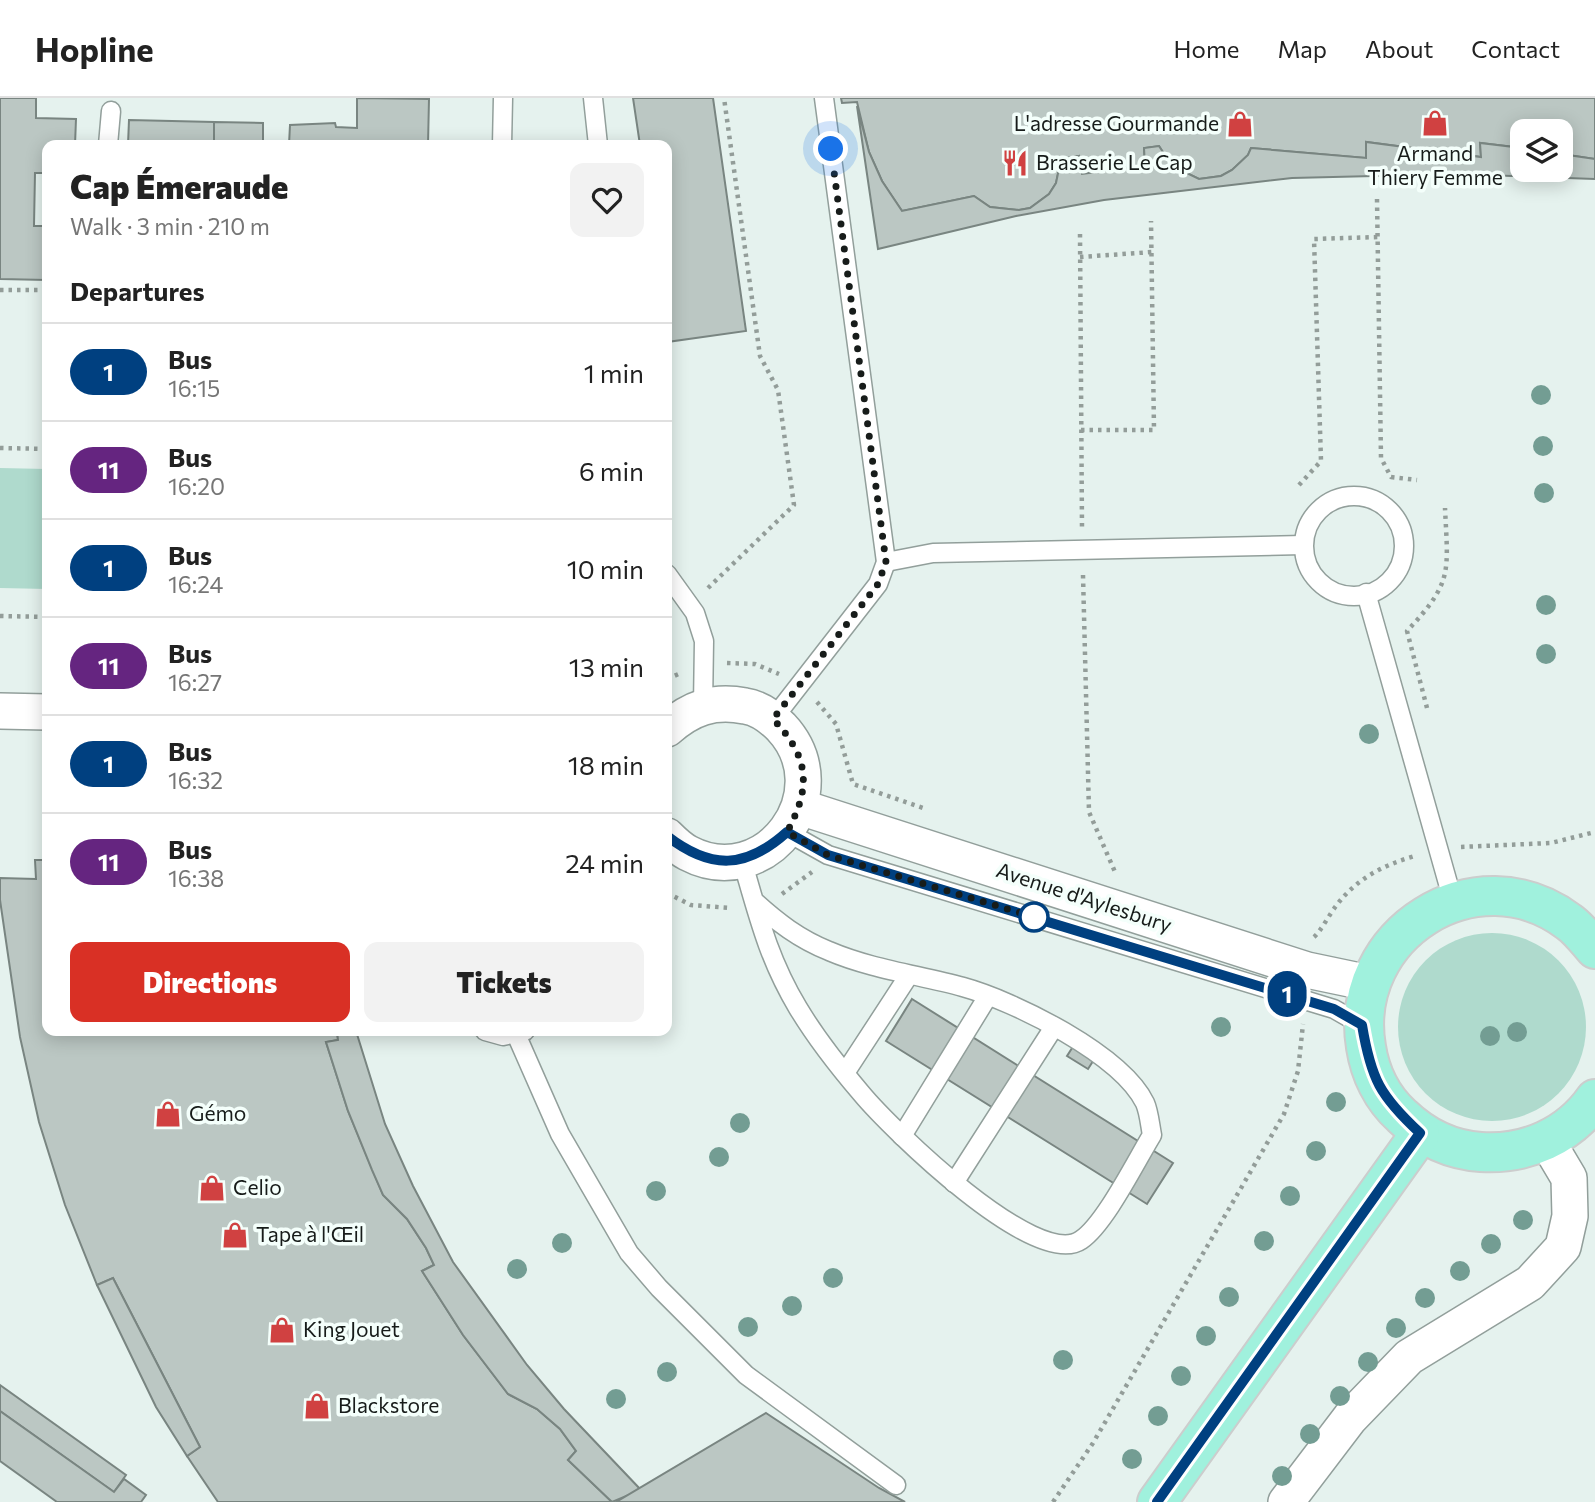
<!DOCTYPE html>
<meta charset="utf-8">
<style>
:root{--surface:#fff;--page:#f2f2f2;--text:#222;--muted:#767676;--line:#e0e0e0;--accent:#d93025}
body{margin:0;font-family:Commissioner,sans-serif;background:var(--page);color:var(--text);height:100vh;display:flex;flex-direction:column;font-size:26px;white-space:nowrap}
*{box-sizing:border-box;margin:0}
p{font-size:23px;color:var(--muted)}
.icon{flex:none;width:38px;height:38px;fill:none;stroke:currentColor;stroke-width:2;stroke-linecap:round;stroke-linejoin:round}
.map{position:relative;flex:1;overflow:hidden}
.sheet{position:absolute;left:42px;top:42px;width:630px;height:896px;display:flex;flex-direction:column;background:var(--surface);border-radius:14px;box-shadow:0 4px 18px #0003}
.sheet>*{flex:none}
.badge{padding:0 14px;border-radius:23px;font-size:24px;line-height:46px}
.controls{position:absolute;left:1510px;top:21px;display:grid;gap:14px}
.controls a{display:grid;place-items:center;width:63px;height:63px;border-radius:14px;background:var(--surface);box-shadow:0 4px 18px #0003;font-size:35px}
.you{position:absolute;width:35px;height:35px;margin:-18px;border:5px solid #fff;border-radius:50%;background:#1a73e8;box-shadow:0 0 0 10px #1a73e833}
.map>.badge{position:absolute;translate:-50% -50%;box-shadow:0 0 0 4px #fff}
h2{padding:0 28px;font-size:26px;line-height:63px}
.round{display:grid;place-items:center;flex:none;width:74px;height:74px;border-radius:14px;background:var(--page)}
.overview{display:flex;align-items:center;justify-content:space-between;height:119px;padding:0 28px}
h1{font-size:33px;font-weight:800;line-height:52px}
.action{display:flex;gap:14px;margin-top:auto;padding:14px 28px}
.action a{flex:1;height:80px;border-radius:14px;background:var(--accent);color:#fff;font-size:28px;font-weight:800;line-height:80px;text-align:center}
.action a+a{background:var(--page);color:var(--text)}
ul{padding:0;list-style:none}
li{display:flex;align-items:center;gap:21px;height:98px;padding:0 28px;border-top:2px solid var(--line)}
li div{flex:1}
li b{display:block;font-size:26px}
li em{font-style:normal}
li .badge{min-width:77px;font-weight:700;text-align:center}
header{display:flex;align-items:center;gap:42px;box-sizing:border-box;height:98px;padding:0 35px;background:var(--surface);border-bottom:2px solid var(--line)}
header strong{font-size:33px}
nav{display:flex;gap:38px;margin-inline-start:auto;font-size:24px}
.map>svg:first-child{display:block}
.green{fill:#afdacd}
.building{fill:#bbc7c3;stroke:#798581;stroke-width:2}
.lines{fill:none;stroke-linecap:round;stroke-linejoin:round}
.service-casing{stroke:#929f9b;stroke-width:21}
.minor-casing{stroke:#929f9b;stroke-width:38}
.primary-casing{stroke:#cccdcd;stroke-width:42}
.path{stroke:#939d99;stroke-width:4.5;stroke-dasharray:3.5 5;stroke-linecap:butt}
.service{stroke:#fff;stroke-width:18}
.minor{stroke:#fff;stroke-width:35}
.primary{stroke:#a0f1dd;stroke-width:38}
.tree{fill:#739d93}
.line-casing{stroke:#fff;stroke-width:16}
.line{stroke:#004080;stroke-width:10}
.walk{stroke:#171c1a;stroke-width:7;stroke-dasharray:0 12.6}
.stop-dot{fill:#fff;stroke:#004080;stroke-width:3.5}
.labels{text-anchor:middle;stroke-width:7;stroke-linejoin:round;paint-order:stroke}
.poi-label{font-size:21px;fill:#171c1a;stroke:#f4fffb;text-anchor:start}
.street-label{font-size:21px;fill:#171c1a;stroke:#f4fffb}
</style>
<header>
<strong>Hopline</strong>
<nav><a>Home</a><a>Map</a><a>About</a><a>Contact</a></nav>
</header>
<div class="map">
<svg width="1595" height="1404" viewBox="0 0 1595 1404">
<rect width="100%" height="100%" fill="#e5f2ee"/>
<!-- green -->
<g class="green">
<polygon points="0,370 47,371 47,491 0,490"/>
<circle cx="1492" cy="929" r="94"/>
</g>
<!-- building -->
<g class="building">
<polygon points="0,0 36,0 36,20 76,21 75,47 47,47 47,75 35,75 34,128 47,128 47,182 0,181"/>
<polygon points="357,0 429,1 428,47 289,47 290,27 335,25 336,29 357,30"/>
<polygon points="633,0 713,0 746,233 667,244 667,224 670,224 667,203 667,47 640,47"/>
<polygon points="841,0 1595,0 1595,61 1561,56 1561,33 1522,33 1522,50 1480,45 1481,59 1366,44 1366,60 1251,50 1248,57 1232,72 1221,78 1199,81 1172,68 1159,48 1144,50 1145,68 1082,76 1079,58 1061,61 1056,85 1049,96 1030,110 1019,112 990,109 974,98 902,113 882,83 869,54 857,4 842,5"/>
<polygon points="857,8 869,54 882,83 902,113 974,98 990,109 1019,112 1030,110 1049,96 1056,85 1061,61 1079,58 1082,76 1145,68 1144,50 1159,48 1172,68 1199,81 1221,78 1232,72 1248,57 1251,50 1366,60 1366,44 1481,59 1480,45 1522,50 1522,72 1561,72 1561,56 1595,61 1595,81 1456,76 1292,80 1104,102 1016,118 878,151"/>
<polygon points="129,22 214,24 214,47 128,47"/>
<polygon points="214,24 263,25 263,47 214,47"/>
<polygon points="35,762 47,762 47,933 337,933 338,942 326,944 348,1013 383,1097 407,1121 426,1150 434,1167 422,1173 463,1237 508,1296 537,1311 560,1331 576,1353 568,1362 612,1404 218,1404 187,1358 200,1349 113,1180 97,1187 65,1107 39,1024 20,939 0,802 0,780 36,781"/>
<polygon points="912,901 1173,1065 1147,1106 886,943"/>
<polygon points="337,933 356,933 385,1026 413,1088 453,1164 527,1267 564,1311 641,1392 612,1404 568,1362 576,1353 560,1331 537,1311 508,1296 463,1237 422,1173 434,1167 426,1150 407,1121 383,1097 372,1072 348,1013 326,944 338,942"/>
<polygon points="1074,947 1095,960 1088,971 1067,958"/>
<polygon points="113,1180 200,1349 187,1358 156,1309 97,1187"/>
<polygon points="0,1287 126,1377 114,1394 0,1313"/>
<polygon points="0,1313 114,1394 124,1381 146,1397 141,1404 57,1404 0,1363"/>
<polygon points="766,1315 879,1390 905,1404 616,1404"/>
</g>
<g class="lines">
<!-- service casing -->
<g class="service-casing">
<g id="service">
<polyline points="593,0 598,47"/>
<polyline points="108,47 111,13"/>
<polyline points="502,47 503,0"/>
<circle cx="1354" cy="448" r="50"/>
<polyline points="886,464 933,455 1303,447"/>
<polyline points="667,476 695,515 704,543 703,608"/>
<polyline points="1366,495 1453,803"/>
<polyline points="773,621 878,486 886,464 824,0"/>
<polyline points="787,734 828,757 1334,911 1362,927"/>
<path d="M742,762C758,817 768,860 798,910C816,940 838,968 861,995C890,1030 1036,1173 1081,1142C1105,1126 1136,1063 1152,1037C1150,1027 1149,1014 1145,1005C1121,956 1014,903 963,889C919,877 871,871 829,853C799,841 777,824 754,803"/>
<polyline points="485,933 503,938 525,933"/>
<polyline points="516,936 560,1036 629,1155 659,1190 746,1277 896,1387"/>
<polyline points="845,975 909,877"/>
<polyline points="902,1038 988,898"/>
<polyline points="954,1085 1054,929"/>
</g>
</g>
<!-- minor casing -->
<g class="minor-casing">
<g id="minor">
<polyline points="0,613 47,614"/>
<path d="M667,631C691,610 713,602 745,608C758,610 771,619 781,629C842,694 766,796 688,755C680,751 673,744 667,738"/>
<polyline points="800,709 1307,872 1369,885"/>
<polyline points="1286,1404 1350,1320 1409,1259 1530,1185 1563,1149 1570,1118 1569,1080 1547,1043"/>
</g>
</g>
<!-- primary casing -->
<g class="primary-casing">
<g id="primary">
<path d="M1595,851C1587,842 1579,831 1569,824C1476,754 1347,836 1366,949C1370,975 1382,1000 1402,1018C1424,1039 1450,1052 1481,1054C1526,1057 1569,1038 1595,1001"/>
<polyline points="1157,1404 1420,1036"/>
</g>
</g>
<!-- path -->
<g class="path">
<polyline points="1377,101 1381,360 1391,379 1417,382"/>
<polyline points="1080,136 1082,430"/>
<polyline points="1080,159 1152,154"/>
<polyline points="0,192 47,192"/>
<polyline points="1081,332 1154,332 1151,123"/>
<polyline points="0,350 47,351"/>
<polyline points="1299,387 1321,363 1314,141 1378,139"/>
<polyline points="1083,477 1089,714 1115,774"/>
<polyline points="708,490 794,407 778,292 760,258 724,0"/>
<polyline points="0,518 47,519"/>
<polyline points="727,565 755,566 779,576"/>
<polyline points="667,581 681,575"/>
<polyline points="817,604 836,626 853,686 923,710"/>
<path d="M1427,610L1407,533C1453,484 1448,475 1445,410"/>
<polyline points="1461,749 1551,745 1595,734"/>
<polyline points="667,795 691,807 730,810"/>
<polyline points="782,796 812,774"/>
<path d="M1314,839C1321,833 1329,817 1336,808C1356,781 1383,767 1415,758"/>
<polyline points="1053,1404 1093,1345 1284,1016 1298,973 1303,926"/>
</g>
<!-- service -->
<use href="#service" class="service"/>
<!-- minor -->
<use href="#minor" class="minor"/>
<!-- primary -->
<use href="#primary" class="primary"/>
</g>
<!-- trees -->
<g class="tree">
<circle cx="1541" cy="297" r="10"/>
<circle cx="1543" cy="348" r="10"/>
<circle cx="1544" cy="395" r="10"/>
<circle cx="1546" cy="507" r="10"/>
<circle cx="1546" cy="556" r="10"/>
<circle cx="1369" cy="636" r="10"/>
<circle cx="1221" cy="929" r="10"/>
<circle cx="1517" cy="934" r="10"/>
<circle cx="1490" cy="938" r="10"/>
<circle cx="1336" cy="1004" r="10"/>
<circle cx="740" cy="1025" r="10"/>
<circle cx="1316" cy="1053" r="10"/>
<circle cx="719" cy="1059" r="10"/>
<circle cx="656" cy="1093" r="10"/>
<circle cx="1290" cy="1098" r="10"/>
<circle cx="1523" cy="1122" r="10"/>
<circle cx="1264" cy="1143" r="10"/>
<circle cx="562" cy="1145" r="10"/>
<circle cx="1491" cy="1146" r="10"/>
<circle cx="517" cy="1171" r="10"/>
<circle cx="1460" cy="1173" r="10"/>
<circle cx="833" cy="1180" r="10"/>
<circle cx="1229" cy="1199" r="10"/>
<circle cx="1425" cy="1200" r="10"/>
<circle cx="792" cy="1208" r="10"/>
<circle cx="748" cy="1229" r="10"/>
<circle cx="1396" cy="1230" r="10"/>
<circle cx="1206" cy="1238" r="10"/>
<circle cx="1063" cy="1262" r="10"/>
<circle cx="1368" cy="1264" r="10"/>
<circle cx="667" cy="1274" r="10"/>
<circle cx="1181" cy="1278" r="10"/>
<circle cx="1340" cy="1298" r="10"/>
<circle cx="616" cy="1301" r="10"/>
<circle cx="1158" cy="1318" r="10"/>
<circle cx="1310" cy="1336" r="10"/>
<circle cx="1132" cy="1361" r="10"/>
<circle cx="1282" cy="1378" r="10"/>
</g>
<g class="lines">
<!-- line casing -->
<g class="line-casing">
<path id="line" d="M667,738C711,772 746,771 787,734L828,757L1334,911L1362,927C1371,981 1380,998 1420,1035L1157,1404"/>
</g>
<!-- line -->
<use href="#line" class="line"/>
<!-- walk -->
<path class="walk" d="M831,51L886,464L878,486L773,621C809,659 812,688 787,734L828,757L1034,819"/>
</g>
<!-- icons -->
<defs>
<g id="shop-bare" transform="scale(2.1)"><path d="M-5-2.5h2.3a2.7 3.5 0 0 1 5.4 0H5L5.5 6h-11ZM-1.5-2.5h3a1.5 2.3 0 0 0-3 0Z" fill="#d04141" stroke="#f4fffb" stroke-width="2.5" paint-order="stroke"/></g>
<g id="restaurant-bare" transform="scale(2.1)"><path d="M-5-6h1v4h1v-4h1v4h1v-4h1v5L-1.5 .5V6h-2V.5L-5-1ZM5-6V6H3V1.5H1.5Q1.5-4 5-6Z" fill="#d04141" stroke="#f4fffb" stroke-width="2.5" paint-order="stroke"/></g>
</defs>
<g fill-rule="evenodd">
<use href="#shop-bare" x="1435" y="25"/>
<use href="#shop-bare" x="1240" y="26"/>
<use href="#restaurant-bare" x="1015" y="65"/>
<use href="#shop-bare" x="168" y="1016"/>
<use href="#shop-bare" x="212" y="1090"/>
<use href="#shop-bare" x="235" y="1137"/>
<use href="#shop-bare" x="282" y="1232"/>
<use href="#shop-bare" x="317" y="1308"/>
</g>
<!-- markers -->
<circle class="stop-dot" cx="1034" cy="819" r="14"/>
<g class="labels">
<!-- poi labels -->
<g class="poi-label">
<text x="1219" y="33" text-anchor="end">L'adresse Gourmande</text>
<text x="1435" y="63" text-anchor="middle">Armand<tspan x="1435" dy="24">Thiery Femme</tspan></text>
<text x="1036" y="72">Brasserie Le Cap</text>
<text x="189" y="1023">Gémo</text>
<text x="233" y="1097">Celio</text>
<text x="256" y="1144">Tape à l'Œil</text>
<text x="303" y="1239">King Jouet</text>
<text x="338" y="1315">Blackstore</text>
</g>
<!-- street labels -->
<g class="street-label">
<text transform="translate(1084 800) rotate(18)" y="7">Avenue d'Aylesbury</text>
</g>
</g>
</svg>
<div class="controls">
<a><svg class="icon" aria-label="layers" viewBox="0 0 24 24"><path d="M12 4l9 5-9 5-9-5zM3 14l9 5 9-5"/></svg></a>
</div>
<div class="you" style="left:831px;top:51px"></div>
<b class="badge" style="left:1287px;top:896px;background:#004080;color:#fff">1</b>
<section class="sheet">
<div class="overview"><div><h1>Cap Émeraude</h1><p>Walk · 3 min · 210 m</p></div><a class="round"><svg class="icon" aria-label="heart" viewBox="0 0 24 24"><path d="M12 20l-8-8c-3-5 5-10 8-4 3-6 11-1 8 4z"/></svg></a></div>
<h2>Departures</h2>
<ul>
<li><span class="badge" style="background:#004080;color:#fff">1</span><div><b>Bus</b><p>16:15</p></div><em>1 min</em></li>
<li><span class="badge" style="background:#652580;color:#fff">11</span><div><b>Bus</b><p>16:20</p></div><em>6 min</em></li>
<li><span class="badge" style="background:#004080;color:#fff">1</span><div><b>Bus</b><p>16:24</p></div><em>10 min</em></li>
<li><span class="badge" style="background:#652580;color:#fff">11</span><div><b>Bus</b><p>16:27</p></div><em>13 min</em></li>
<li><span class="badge" style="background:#004080;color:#fff">1</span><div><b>Bus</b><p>16:32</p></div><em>18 min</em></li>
<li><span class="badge" style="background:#652580;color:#fff">11</span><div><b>Bus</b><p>16:38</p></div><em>24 min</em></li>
</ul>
<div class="action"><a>Directions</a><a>Tickets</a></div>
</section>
</div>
